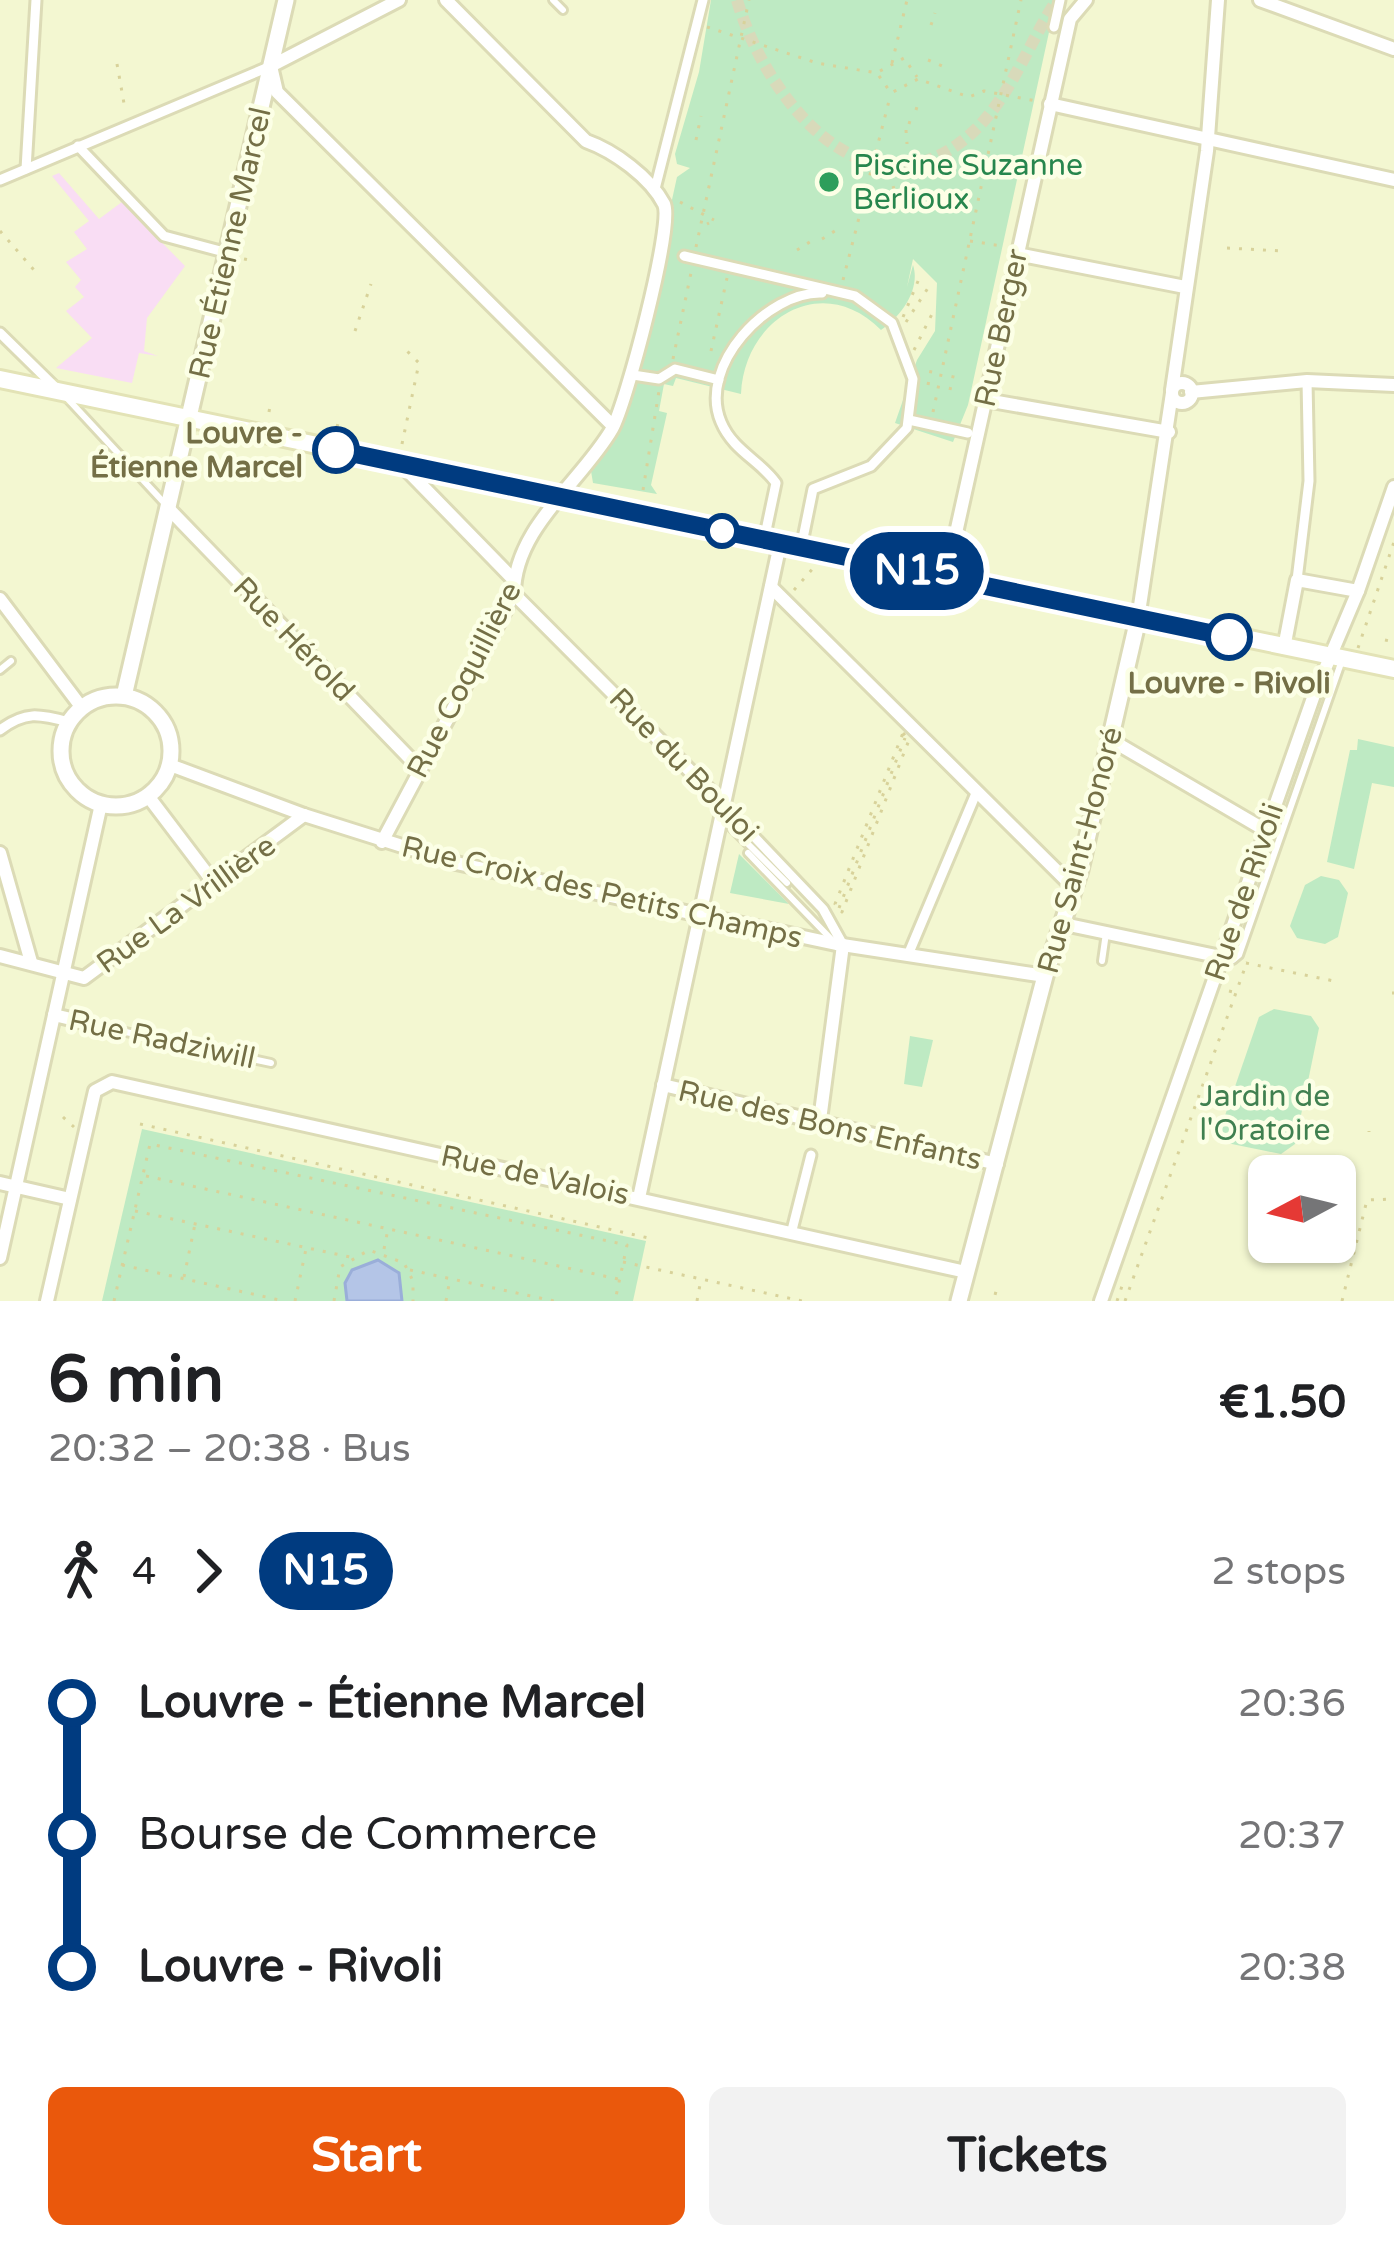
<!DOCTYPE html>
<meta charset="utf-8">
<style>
:root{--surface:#fff;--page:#f2f2f2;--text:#202124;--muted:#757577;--accent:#ea580c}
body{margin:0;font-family:"Varela Round",sans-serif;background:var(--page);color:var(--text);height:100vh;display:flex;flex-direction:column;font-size:45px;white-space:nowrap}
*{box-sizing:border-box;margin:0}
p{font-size:39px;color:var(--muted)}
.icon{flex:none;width:66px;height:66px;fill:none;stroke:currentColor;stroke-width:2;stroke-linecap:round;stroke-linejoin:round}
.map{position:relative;height:1301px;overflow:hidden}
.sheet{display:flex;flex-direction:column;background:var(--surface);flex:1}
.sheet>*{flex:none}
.badge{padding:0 24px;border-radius:39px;font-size:42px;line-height:78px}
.needle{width:78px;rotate:263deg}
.fabs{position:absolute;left:1248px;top:1155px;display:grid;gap:24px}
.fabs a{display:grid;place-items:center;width:108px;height:108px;border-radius:18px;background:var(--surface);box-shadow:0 3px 9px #0004;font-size:60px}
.map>.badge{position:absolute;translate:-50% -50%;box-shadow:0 0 0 6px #fff}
.legs{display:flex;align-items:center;gap:18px;height:132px;padding:0 48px;font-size:39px}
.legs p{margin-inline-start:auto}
.overview{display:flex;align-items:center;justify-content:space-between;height:204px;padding:0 48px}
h1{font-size:66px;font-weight:700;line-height:90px}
.button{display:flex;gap:24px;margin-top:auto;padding:24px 48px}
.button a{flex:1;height:138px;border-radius:18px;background:var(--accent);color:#fff;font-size:48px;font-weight:700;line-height:138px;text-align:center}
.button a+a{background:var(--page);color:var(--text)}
ul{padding:0 48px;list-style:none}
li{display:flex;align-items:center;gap:42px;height:132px;font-size:45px}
li i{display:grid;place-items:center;width:18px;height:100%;margin:0 15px;background:currentColor}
li i::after{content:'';width:30px;height:30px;margin:-15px;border:9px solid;border-radius:50%;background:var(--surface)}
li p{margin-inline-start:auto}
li:first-child i{background:linear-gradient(#0000 50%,currentColor 0)}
li:last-child i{background:linear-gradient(currentColor 50%,#0000 0)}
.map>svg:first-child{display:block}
.residential{fill:#f3f7d1;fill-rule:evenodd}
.education{fill:#f9ddf4}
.green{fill:#beeac3}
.water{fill:#b4c5e7;stroke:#9aaed9;stroke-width:3}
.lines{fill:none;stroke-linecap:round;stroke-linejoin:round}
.minor-tunnel{stroke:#d8daba;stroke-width:12;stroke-dasharray:12 6;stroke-linecap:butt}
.service-casing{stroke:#dcdbb6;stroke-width:12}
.pedestrian-casing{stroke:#dcdbb6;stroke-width:15}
.minor-casing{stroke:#dcdbb6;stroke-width:18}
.tertiary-casing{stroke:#dcdbb6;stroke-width:21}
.secondary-casing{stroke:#e3e3b6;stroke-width:22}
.path{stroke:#d8d29a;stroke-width:3;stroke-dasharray:3 9;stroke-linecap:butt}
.service{stroke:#fff;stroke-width:6}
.pedestrian{stroke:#fff;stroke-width:9}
.minor{stroke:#fff;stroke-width:12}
.tertiary{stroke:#fff;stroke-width:15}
.secondary{stroke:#fff;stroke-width:16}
.line-1-casing{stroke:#fff;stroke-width:27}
.line-1{stroke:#003b80;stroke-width:18}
.leisure-dot{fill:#2e9e5b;stroke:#fcffe6;stroke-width:4.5}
.stop-1-dot{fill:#fff;stroke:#003b80;stroke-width:6}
.labels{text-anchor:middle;stroke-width:9;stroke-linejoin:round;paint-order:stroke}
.leisure-label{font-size:30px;fill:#27864d;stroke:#fcffe6;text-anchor:start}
.street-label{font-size:30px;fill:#746f46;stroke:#fcffe6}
.stop-label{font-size:30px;font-weight:bold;fill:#746f46;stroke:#fcffe6;text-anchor:end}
.park-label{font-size:30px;fill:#408050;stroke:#fcffe6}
</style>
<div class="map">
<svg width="1394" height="1301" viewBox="0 0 1394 1301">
<rect width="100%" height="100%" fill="#f9fde0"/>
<!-- residential -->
<path class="residential" d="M0,0H1394V1301H0ZM1269,1176H1335V1242H1269Z"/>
<!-- education -->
<polygon class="education" points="59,173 99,219 122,202 185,266 147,318 144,351 158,356 139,353 132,383 56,368 92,338 66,311 84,297 75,287 81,280 66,262 87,249 74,232 89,221 52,176"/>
<!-- green -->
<g class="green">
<path d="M711,0H1056L968,405L953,442L895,423L917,360L935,331L937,283L913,259L907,287L913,265C921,289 901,317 881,330C822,270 744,319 741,394L676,378L673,386L664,384L659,411L667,413L651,485L657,494L593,483L591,471L622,427L677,177L690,168L677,164L675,154L699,72Z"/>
<polygon points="1358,739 1394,747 1394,787 1372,783 1354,869 1327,862 1350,750 1357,750"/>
<polygon points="739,854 789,904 730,893"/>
<polygon points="1321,876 1339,880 1348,893 1338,937 1325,944 1297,938 1290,926 1305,885"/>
<polygon points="1274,1009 1311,1016 1319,1028 1295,1144 1281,1154 1227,1143 1220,1130 1259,1017"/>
<polygon points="910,1036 933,1040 922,1087 904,1084"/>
<polygon points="142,1129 646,1241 633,1301 102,1301"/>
</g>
<!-- water -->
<polygon class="water" points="378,1260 399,1273 402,1301 347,1301 345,1283 352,1270"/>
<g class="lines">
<!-- minor-tunnel -->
<path class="minor-tunnel" d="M737,0C765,97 867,229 973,132C1010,98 1029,42 1057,0"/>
<!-- service casing -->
<g class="service-casing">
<g id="service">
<polyline points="553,0 563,10"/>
<polyline points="66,397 167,506"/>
<polyline points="0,670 11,661"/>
<polyline points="721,817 787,883"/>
<polyline points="748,853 833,941"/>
<polyline points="1221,958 1233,960 1239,955 1341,663"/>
<polyline points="1102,961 1106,933"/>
<polyline points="93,1025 271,1063"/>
</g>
</g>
<!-- pedestrian casing -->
<g class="pedestrian-casing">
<g id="pedestrian">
<polyline points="1054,27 1060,0"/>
<polyline points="78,146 164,236 228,253"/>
<polyline points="26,169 36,0"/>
<polyline points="0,180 271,66"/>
<polyline points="655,189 703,0"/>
<polyline points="684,256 855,296 892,323 913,379 907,428 871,466 813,489 801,548"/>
<polyline points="0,333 56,388"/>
<polyline points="633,375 659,379 675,369 719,380"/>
<polyline points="909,420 968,433"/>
<path d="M764,540L776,483C761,461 733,451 721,422C697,366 768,291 822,293"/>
<polyline points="1297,580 1309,481 1307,381"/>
<path d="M0,730C25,711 39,714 69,722"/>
<polyline points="724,805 823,909 843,945"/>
<polyline points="908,955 977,791"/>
<polyline points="791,1234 811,1155"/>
</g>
</g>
<!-- minor casing -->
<g class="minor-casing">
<g id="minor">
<polyline points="399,0 271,66 277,92 613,426"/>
<polyline points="1260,0 1394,49"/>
<polyline points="1050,104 1394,180"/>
<polyline points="1017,254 1185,287"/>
<circle cx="1182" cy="393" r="10"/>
<polyline points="1172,390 1207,151 1218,0"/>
<polyline points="1191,392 1307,381 1394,385"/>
<polyline points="986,400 1169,432"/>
<polyline points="402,465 514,580"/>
<polyline points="169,509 420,769"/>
<polyline points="946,578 1070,19 1086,0"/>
<polyline points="771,587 1073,887"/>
<polyline points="514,594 724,805"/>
<polyline points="0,599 82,708"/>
<polyline points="1138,619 1172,393"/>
<polyline points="1284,648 1297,580 1358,591"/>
<polyline points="1111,740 1265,830"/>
<polyline points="170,765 304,815 456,863 836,944 1045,976"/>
<polyline points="148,796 214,883"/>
<path d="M382,842L514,594C514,528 582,481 612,429C626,405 674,224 664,204C650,177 614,151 586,141L446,0"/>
<polyline points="0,853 31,962"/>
<polyline points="1064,924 1221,957"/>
<polyline points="0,956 84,978 304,815"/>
<polyline points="54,1015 92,1024"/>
<polyline points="663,1085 997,1164"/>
<polyline points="820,1120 843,945"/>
<polyline points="0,1183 70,1199"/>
<polyline points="639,1198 780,544"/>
<polyline points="0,1258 101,804"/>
<polyline points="47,1301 95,1091 112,1082 966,1272"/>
<polyline points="1101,1301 1314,695 1358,591 1394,487"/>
</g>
</g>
<!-- tertiary casing -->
<g class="tertiary-casing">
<g id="tertiary">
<circle cx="116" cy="751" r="55"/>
<polyline points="124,696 286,0"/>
<polyline points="959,1301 1045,976 1080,870 1138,619"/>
</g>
</g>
<!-- secondary casing -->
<g class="secondary-casing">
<polyline id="secondary" points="0,379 1394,669"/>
</g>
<!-- path -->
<g class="path">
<polyline points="931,25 935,13"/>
<polyline points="707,27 817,63 877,73 891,93 918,79 969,97 984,91 1036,101"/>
<polyline points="928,60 947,68"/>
<polyline points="892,63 907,0"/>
<polyline points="117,64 125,109"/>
<polyline points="880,71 904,58 917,77"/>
<polyline points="916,110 919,99"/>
<polyline points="909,124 912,114"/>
<polyline points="906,130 907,144"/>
<polyline points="696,140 701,116"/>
<polyline points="680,202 714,220"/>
<polyline points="864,204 880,204 892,188 900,186"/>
<polyline points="707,224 709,223"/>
<polyline points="0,231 34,270"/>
<polyline points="822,239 838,229"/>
<polyline points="970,241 1002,246"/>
<polyline points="696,247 749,0"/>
<polyline points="1227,248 1282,251"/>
<polyline points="797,250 813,240"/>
<polyline points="244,259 249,260"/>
<polyline points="843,280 890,97"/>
<polyline points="903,317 921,274"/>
<polyline points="906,322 928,288"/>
<polyline points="355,331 371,284"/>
<polyline points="914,350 932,314"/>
<polyline points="711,351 727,278"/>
<polyline points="673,359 692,268"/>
<polyline points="928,385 931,370"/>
<polyline points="950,390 954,372"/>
<polyline points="269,412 270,406"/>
<polyline points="933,412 1021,0"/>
<polyline points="337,427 339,420"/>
<polyline points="402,444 419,363 407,351"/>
<polyline points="643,490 659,391"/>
<polyline points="794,590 815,566"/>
<polyline points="1385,640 1394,642"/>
<polyline points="1358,648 1394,542"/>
<polygon points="903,733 909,740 842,912 835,904"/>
<polyline points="839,908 905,738"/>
<polyline points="1246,963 1339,982"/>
<polyline points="1229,991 1233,992"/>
<polyline points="1392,993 1394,993"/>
<polyline points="63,1117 74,1127"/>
<polyline points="140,1124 653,1239"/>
<polyline points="1369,1131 1369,1132"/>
<polyline points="146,1176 618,1279"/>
<polyline points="135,1211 350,1257"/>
<polyline points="384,1249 388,1229"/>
<polyline points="623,1262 802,1301"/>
<polyline points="122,1265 284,1301"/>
<polyline points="410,1270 554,1301"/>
<polyline points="184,1277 195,1224"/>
<polyline points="994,1293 1005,1296"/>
<polyline points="114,1301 150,1144 627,1245 615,1301"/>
<polyline points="295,1301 306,1249"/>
<polyline points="334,1301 340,1267 369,1250 404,1263 413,1281 413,1301"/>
<polyline points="446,1301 450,1279"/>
<polyline points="697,1301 701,1279"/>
<polyline points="1117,1301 1124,1280"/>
<polyline points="1125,1301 1247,962"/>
<polyline points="1342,1301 1367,1200 1394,1199"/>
</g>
<!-- service -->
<use href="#service" class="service"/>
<!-- pedestrian -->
<use href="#pedestrian" class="pedestrian"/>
<!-- minor -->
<use href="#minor" class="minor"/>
<!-- tertiary -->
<use href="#tertiary" class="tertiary"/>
<!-- secondary -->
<use href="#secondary" class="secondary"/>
</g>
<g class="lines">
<!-- line-1 casing -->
<g class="line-1-casing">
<polyline id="line-1" points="336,450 1229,637"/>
</g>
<!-- line-1 -->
<use href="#line-1" class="line-1"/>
</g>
<!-- markers -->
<circle class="leisure-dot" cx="829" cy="182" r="12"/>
<g class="stop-1-dot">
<circle cx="336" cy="450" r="21"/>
<circle cx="722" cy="531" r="15"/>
<circle cx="1229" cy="637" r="21"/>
</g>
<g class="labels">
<!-- leisure labels -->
<g class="leisure-label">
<text x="853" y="175">Piscine Suzanne<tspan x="853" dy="34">Berlioux</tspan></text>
</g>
<!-- street labels -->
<g class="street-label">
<text transform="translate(230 243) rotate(-77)" y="10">Rue Étienne Marcel</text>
<text transform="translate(1001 328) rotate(-78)" y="10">Rue Berger</text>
<text transform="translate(294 639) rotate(46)" y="10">Rue Hérold</text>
<text transform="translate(464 680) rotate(-63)" y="10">Rue Coquillière</text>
<text transform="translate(684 765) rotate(46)" y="10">Rue du Bouloi</text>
<text transform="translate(1080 850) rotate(-75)" y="10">Rue Saint-Honoré</text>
<text transform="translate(602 892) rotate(13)" y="10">Rue Croix des Petits Champs</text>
<text transform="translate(1244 892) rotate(-71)" y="10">Rue de Rivoli</text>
<text transform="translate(186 904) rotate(-36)" y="10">Rue La Vrillière</text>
<text transform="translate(162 1039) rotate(12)" y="10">Rue Radziwill</text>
<text transform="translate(830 1125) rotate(13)" y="10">Rue des Bons Enfants</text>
<text transform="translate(535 1175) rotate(12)" y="10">Rue de Valois</text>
</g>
<!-- stop labels -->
<g class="stop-label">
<text x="303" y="443">Louvre -<tspan x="303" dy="34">Étienne Marcel</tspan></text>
<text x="1229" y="693" text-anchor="middle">Louvre - Rivoli</text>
</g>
<!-- park labels -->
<g class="park-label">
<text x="1265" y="1106">Jardin de<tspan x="1265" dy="34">l'Oratoire</tspan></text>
</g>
</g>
</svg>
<div class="fabs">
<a><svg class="needle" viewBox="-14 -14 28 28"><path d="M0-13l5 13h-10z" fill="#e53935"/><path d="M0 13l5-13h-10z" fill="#757577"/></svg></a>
</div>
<b class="badge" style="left:917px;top:571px;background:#003b80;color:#fff">N15</b>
</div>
<section class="sheet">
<div class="overview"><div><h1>6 min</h1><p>20:32 – 20:38 · Bus</p></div><b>€1.50</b></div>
<div class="legs"><svg class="icon" aria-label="walk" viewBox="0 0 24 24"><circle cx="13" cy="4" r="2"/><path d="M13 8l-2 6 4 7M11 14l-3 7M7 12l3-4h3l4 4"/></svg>4<svg class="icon" aria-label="forward" viewBox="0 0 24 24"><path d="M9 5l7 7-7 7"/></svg><b class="badge" style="background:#003b80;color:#fff">N15</b><p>2 stops</p></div>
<ul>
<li><i style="color:#003b80"></i><b>Louvre - Étienne Marcel</b><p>20:36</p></li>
<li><i style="color:#003b80"></i><span>Bourse de Commerce</span><p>20:37</p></li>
<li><i style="color:#003b80"></i><b>Louvre - Rivoli</b><p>20:38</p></li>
</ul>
<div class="button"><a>Start</a><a>Tickets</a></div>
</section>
